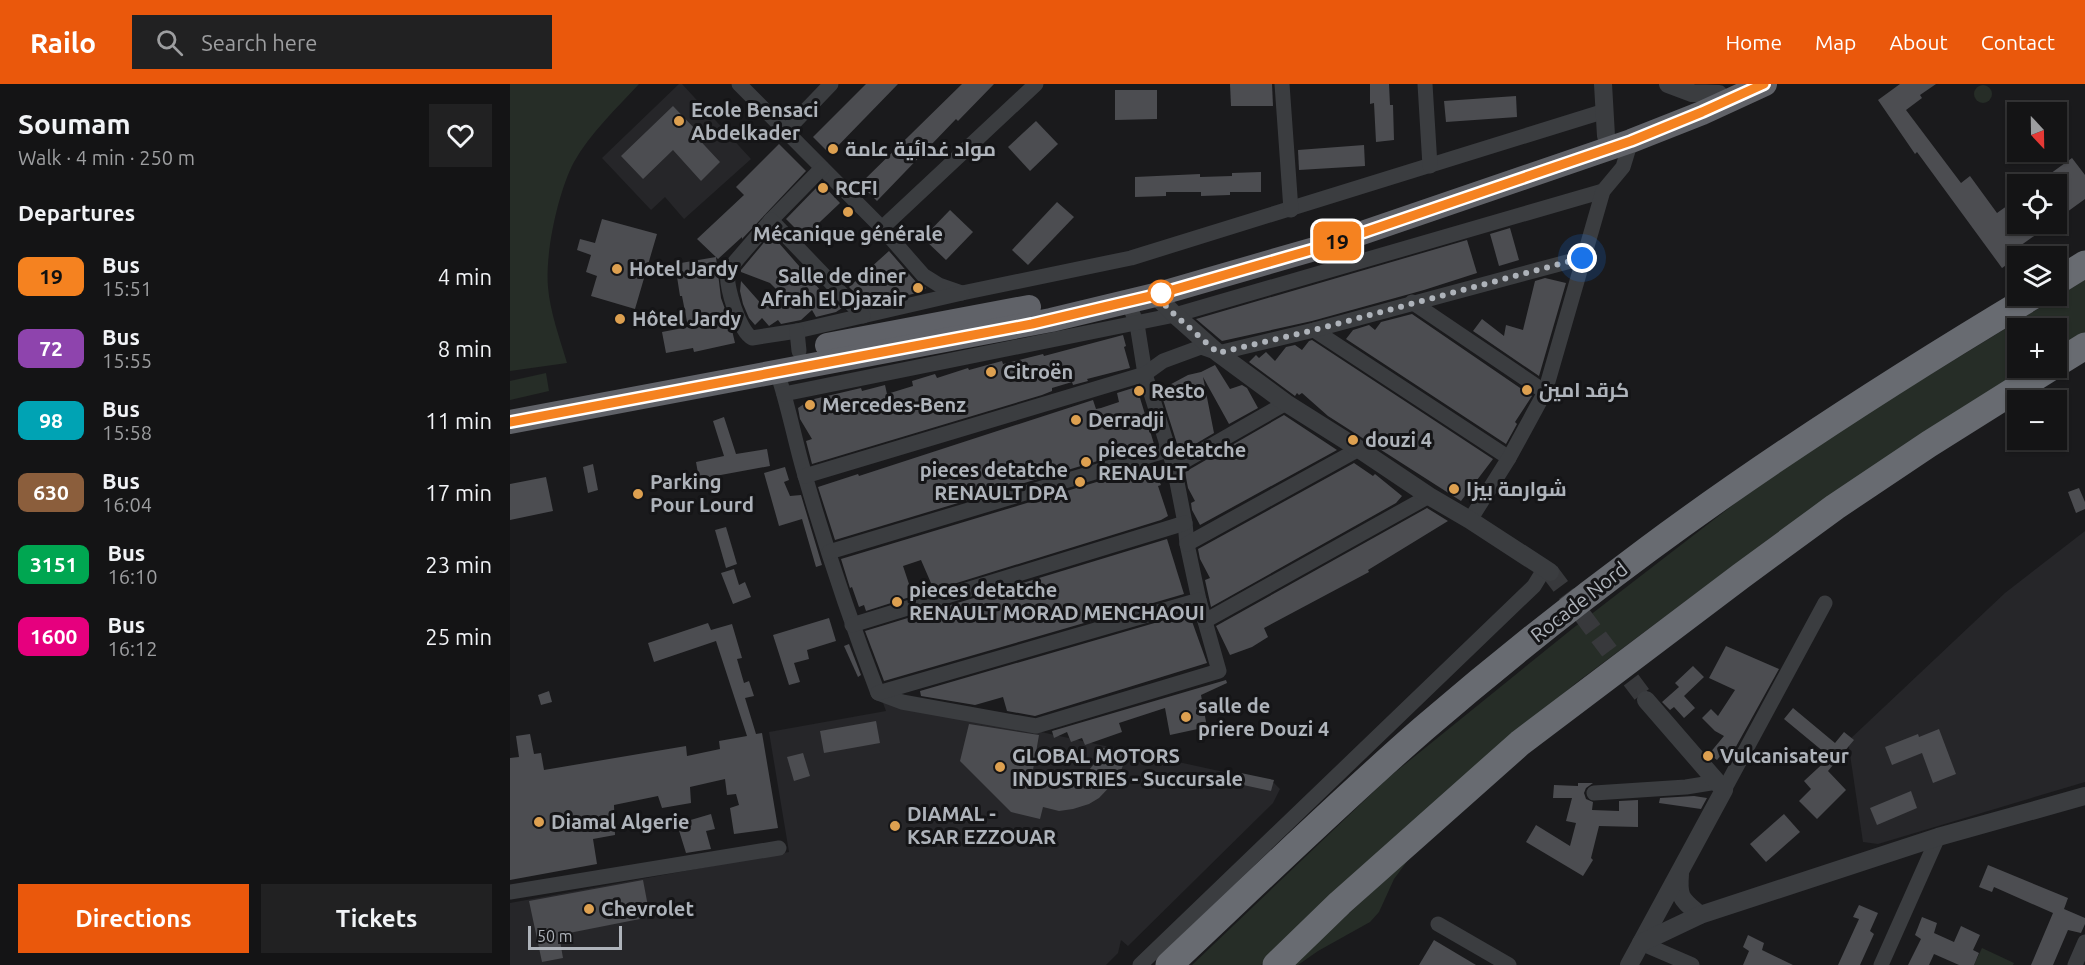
<!DOCTYPE html>
<meta charset="utf-8">
<style>
:root{--surface:#141415;--page:#212122;--text:#f1f3f6;--muted:#9d9ea0;--line:#333334;--accent:#ea580c}
body{margin:0;font-family:Ubuntu,Cairo,sans-serif;background:var(--page);color:var(--text);height:100vh;display:flex;flex-direction:column;font-size:22px;white-space:nowrap}
*{box-sizing:border-box;margin:0}
p{font-size:20px;color:var(--muted)}
.icon{flex:none;width:33px;height:33px;fill:none;stroke:currentColor;stroke-width:2;stroke-linecap:round;stroke-linejoin:round}
.map{position:relative;flex:1;overflow:hidden}
.sheet{display:flex;flex-direction:column;background:var(--surface);width:510px}
.sheet>*{flex:none}
.badge{padding:0 12px;border-radius:9px;font-size:21px;line-height:39px}
.needle{width:39px;rotate:158deg}
.fabs{position:absolute;left:1497px;top:18px;display:grid;gap:12px}
.fabs a{display:grid;place-items:center;width:60px;height:60px;border-radius:0px;background:var(--surface);box-shadow:0 2px 4px #0004,0 0 0 2px var(--line);font-size:30px}
.scale{position:absolute;left:18px;bottom:15px;width:94px;box-sizing:border-box;padding-left:6px;border:3px solid #aeb3ba;border-top:0;font-size:16px;line-height:21px;white-space:nowrap;color:#aeb3ba;-webkit-text-stroke:4px #151517;paint-order:stroke}
.you{position:absolute;width:30px;height:30px;margin:-15px;border:4px solid #fff;border-radius:50%;background:#1a73e8;box-shadow:0 0 0 9px #1a73e833}
.map>.badge{position:absolute;translate:-50% -50%;box-shadow:0 0 0 3px #fff}
h2{padding:0 18px;font-size:22px;line-height:54px}
.round{display:grid;place-items:center;flex:none;width:63px;height:63px;border-radius:0px;background:var(--page)}
.head{display:flex;align-items:center;justify-content:space-between;height:102px;padding:0 18px}
h1{font-size:28px;font-weight:600;line-height:45px}
.cta{display:flex;gap:12px;margin-top:auto;padding:12px 18px}
.cta a{flex:1;height:69px;border-radius:0px;background:var(--accent);color:#fff;font-size:24px;font-weight:600;line-height:69px;text-align:center}
.cta a+a{background:var(--page);color:var(--text)}
ul{padding:0;list-style:none}
li{display:flex;align-items:center;gap:18px;height:72px;padding:0 18px}
li div{flex:1}
li b{display:block;font-size:22px}
li em{font-style:normal}
li .badge{min-width:66px;font-weight:700;text-align:center}
header{display:flex;align-items:center;gap:36px;box-sizing:border-box;height:84px;padding:0 30px;background:var(--accent);color:#fff}
header strong{font-size:28px}
nav{display:flex;gap:33px;margin-inline-start:auto;font-size:21px}
.search{width:420px;height:54px;background:var(--page);display:flex;align-items:center;gap:15px;box-sizing:border-box;padding:0 21px;border-radius:0px;color:var(--muted);font-size:22px}
main{display:flex;flex:1;min-height:0}
.map>svg:first-child{display:block}
.built{fill:#262629}
.green{fill:#262d27}
.building{fill:#4c4d51}
.lines{fill:none;stroke-linecap:round;stroke-linejoin:round}
.tertiary-tunnel{stroke:#38393c;stroke-width:18;stroke-dasharray:18 9;stroke-linecap:butt}
.minor{stroke:#3b3d40;stroke-width:15}
.tertiary{stroke:#3b3d40;stroke-width:18}
.trunk{stroke:#606268;stroke-width:24}
.motorway{stroke:#686b71;stroke-width:27}
.line-casing{stroke:#fff;stroke-width:14}
.line{stroke:#f58220;stroke-width:9}
.walk{stroke:#aeb3ba;stroke-width:6;stroke-dasharray:0 10.8}
.poi-dot{fill:#dda050;stroke:#151517;stroke-width:2}
.stop-dot{fill:#fff;stroke:#f58220;stroke-width:3}
.labels{text-anchor:middle;stroke-width:6;stroke-linejoin:round;paint-order:stroke}
.poi-label{font-size:20px;font-weight:bold;fill:#aeb3ba;stroke:#151517;text-anchor:start}
.street-label{font-size:20px;fill:#aeb3ba;stroke:#151517}
</style>
<header>
<strong>Railo</strong>
<div class="search"><svg class="icon" aria-label="search" viewBox="0 0 24 24"><circle cx="10" cy="10" r="6"/><path d="M15 15l6 6"/></svg>Search here</div>
<nav><a>Home</a><a>Map</a><a>About</a><a>Contact</a></nav>
</header>
<main>
<section class="sheet">
<div class="head"><div><h1>Soumam</h1><p>Walk · 4 min · 250 m</p></div><a class="round"><svg class="icon" aria-label="heart" viewBox="0 0 24 24"><path d="M12 20l-8-8c-3-5 5-10 8-4 3-6 11-1 8 4z"/></svg></a></div>
<h2>Departures</h2>
<ul>
<li><span class="badge" style="background:#f58220;color:#111">19</span><div><b>Bus</b><p>15:51</p></div><em>4 min</em></li>
<li><span class="badge" style="background:#8e44ad;color:#fff">72</span><div><b>Bus</b><p>15:55</p></div><em>8 min</em></li>
<li><span class="badge" style="background:#00a3b4;color:#fff">98</span><div><b>Bus</b><p>15:58</p></div><em>11 min</em></li>
<li><span class="badge" style="background:#8b5e3c;color:#fff">630</span><div><b>Bus</b><p>16:04</p></div><em>17 min</em></li>
<li><span class="badge" style="background:#00a651;color:#fff">3151</span><div><b>Bus</b><p>16:10</p></div><em>23 min</em></li>
<li><span class="badge" style="background:#e6007e;color:#fff">1600</span><div><b>Bus</b><p>16:12</p></div><em>25 min</em></li>
</ul>
<div class="cta"><a>Directions</a><a>Tickets</a></div>
</section>
<div class="map">
<svg width="1575" height="881" viewBox="0 0 1575 881">
<rect width="100%" height="100%" fill="#1a1a1c"/>
<!-- built -->
<g class="built">
<polygon points="169,0 172,0 241,75 174,135 155,113 141,126 92,74"/>
<polygon points="1575,447 1575,698 1368,760 1353,758 1338,657 1495,509"/>
<polygon points="390,617 764,699 770,705 763,719 618,862 611,856 608,869 596,881 0,881 0,819 279,768 259,648 376,627 373,619"/>
</g>
<!-- green -->
<g class="green">
<path d="M0,0H129C107,24 80,49 64,78C48,108 35,169 38,203C40,228 50,255 57,279L0,287Z"/>
<circle cx="1473" cy="10" r="9"/>
<polygon points="1575,196 1575,251 1547,269 1546,244 1508,244 1508,284 1522,284 1267,449 1066,599 871,765 751,881 682,881 878,694 1062,545 1228,417 1336,342"/>
<polygon points="36,289 39,307 0,316 0,297"/>
<polygon points="901,772 884,795 869,828 860,838 808,867 788,881 783,881"/>
<polygon points="1472,864 1504,879 1503,881 1464,881"/>
</g>
<!-- building -->
<g class="building">
<polygon points="356,0 388,0 320,70 303,53"/>
<polygon points="452,0 484,0 448,37 446,35 367,117 350,100"/>
<polygon points="720,0 762,0 763,22 721,22"/>
<polygon points="860,0 879,0 880,21 883,21 884,56 866,58 864,19 860,20"/>
<polygon points="1390,0 1426,0 1410,11 1412,14 1396,26 1451,99 1460,92 1487,129 1508,114 1508,140 1541,140 1500,169 1505,175 1492,184 1407,68 1405,70 1368,16"/>
<polygon points="605,6 647,6 647,35 605,36"/>
<polygon points="1006,12 1007,33 936,38 934,17"/>
<polygon points="163,22 185,45 182,48 210,78 191,97 163,66 133,95 111,72"/>
<polygon points="526,37 548,60 520,87 498,63"/>
<polygon points="269,60 296,87 232,155 232,153 208,175 187,155 234,111 226,103"/>
<polygon points="854,61 855,82 789,86 788,66"/>
<polygon points="1562,74 1575,91 1575,115 1546,136 1546,100 1526,100"/>
<polygon points="751,88 751,108 720,108 720,111 691,112 691,108 656,108 656,112 625,113 625,93 690,90 690,93 722,92 722,89"/>
<polygon points="311,99 330,119 294,153 276,135"/>
<polygon points="547,118 564,133 518,181 502,166"/>
<polygon points="440,126 463,148 436,176 413,154"/>
<polygon points="92,135 147,150 125,225 81,212 87,192 76,188 81,171 67,166 70,155 85,159"/>
<polygon points="1000,144 1009,176 989,182 980,150"/>
<polygon points="261,150 311,207 313,205 332,224 326,228 306,233 302,226 291,236 271,240 268,236 259,242 252,234 245,241 239,234 233,220 230,207 231,197 254,223 270,209 260,199 231,188 231,186"/>
<polygon points="957,156 967,189 914,206 802,237 712,257 686,235"/>
<polygon points="379,167 406,198 416,204 411,208 357,221 339,203"/>
<polygon points="206,173 211,214 221,242 225,259 184,268 183,264 156,269 152,248 178,243 172,212 170,212 165,180"/>
<polygon points="1035,194 1056,199 1029,292 963,247 972,235 994,252 996,241 1013,246 1025,197"/>
<polygon points="902,230 1022,312 1005,338 1007,340 996,360 836,255 843,246 859,241 865,246 871,238"/>
<polygon points="613,251 616,262 614,263 620,284 577,295 578,297 563,301 562,298 542,304 542,307 532,311 302,380 296,357 302,355 290,335 288,324 300,316 351,304 352,307 375,301 377,310 403,302 402,297 425,290 427,294 458,284 459,286 492,277 493,280 533,270 534,272"/>
<polygon points="802,256 983,375 951,417 818,332 792,309 789,311 787,309 785,312 739,278 746,271 749,274 756,268 765,277 776,263 785,261 792,266 799,257"/>
<polygon points="705,281 720,305 732,301 737,304 748,324 719,340 693,293 704,349 670,369 650,306 678,291 691,288"/>
<polygon points="623,304 627,304 644,360 325,456 308,403 348,390 349,392 583,316 586,325 591,324 609,318 607,309"/>
<polygon points="774,331 827,366 690,441 682,426 681,419 685,417 678,404 675,388"/>
<polygon points="214,333 226,370 257,365 260,382 189,395 186,378 214,372 203,337"/>
<polygon points="844,379 863,392 865,390 892,412 886,419 701,523 695,496 700,494 690,475 688,465"/>
<polygon points="83,380 88,406 78,409 73,383"/>
<polygon points="643,381 651,401 648,402 658,432 651,436 424,506 411,476 393,482 403,512 356,527 354,521 349,523 342,503 340,504 331,475"/>
<polygon points="275,383 279,396 274,398 280,412 291,411 312,481 306,483 292,435 269,442 254,389"/>
<polygon points="36,393 43,427 0,436 0,400"/>
<polygon points="1569,404 1575,418 1575,425 1566,429 1558,408"/>
<polygon points="917,424 938,437 858,486 859,488 754,544 758,553 742,563 720,571 706,542"/>
<polygon points="216,443 227,480 216,484 205,446"/>
<polygon points="657,455 674,510 374,597 355,547"/>
<polygon points="224,485 229,501 235,498 241,513 223,520 211,489"/>
<polygon points="679,529 697,579 525,632 497,627 493,613 465,621 411,612 410,607"/>
<polygon points="319,534 326,557 297,566 299,575 284,579 290,598 279,601 263,551"/>
<polygon points="198,539 201,546 222,540 232,574 227,575 234,599 239,597 244,612 235,614 246,650 252,649 268,744 224,750 220,724 229,721 226,710 217,711 215,695 180,703 181,719 152,724 148,712 104,721 105,751 83,755 87,780 0,796 0,674 9,673 6,652 20,650 24,670 31,669 34,686 176,662 177,672 210,665 209,657 237,652 206,557 144,578 138,559"/>
<polygon points="339,560 351,591 348,593 334,562"/>
<polygon points="1216,562 1269,585 1223,668 1216,665 1207,676 1199,670 1214,652 1205,647 1192,634 1201,625 1208,632 1225,606 1199,594"/>
<polygon points="1183,582 1194,593 1174,612 1185,624 1174,634 1164,623 1160,626 1152,618 1169,603 1165,599"/>
<polygon points="716,596 717,599 691,611 697,643 660,651 655,624 609,639 612,648 575,661 572,654 561,658 557,648 544,654 542,647"/>
<polygon points="39,607 42,618 31,621 28,611"/>
<polygon points="1283,624 1325,659 1334,648 1344,656 1318,687 1336,706 1307,735 1289,717 1301,705 1294,697 1320,673 1274,635"/>
<polygon points="366,637 370,659 314,669 310,647"/>
<polygon points="459,640 529,651 523,686 540,690 539,695 549,698 562,696 574,692 584,680 592,664 618,669 608,694 589,714 579,720 563,725 549,727 533,723 530,735 501,728 450,677"/>
<polygon points="1429,645 1446,690 1423,699 1412,669 1382,681 1375,663 1408,650 1409,653"/>
<polygon points="293,669 300,692 284,697 277,673"/>
<polygon points="726,688 764,696 761,707 724,699"/>
<polygon points="1068,699 1083,699 1076,704 1074,709 1076,715 1083,718 1082,726 1109,727 1109,717 1128,716 1128,743 1089,742 1081,774 1083,776 1073,792 1016,758 1026,741 1060,762 1066,739 1056,737 1062,714 1043,714 1044,701 1068,702"/>
<polygon points="1401,707 1407,724 1367,741 1360,724"/>
<polygon points="1184,712 1197,714 1191,725 1149,719 1150,714"/>
<polygon points="201,730 205,745 196,747 201,765 176,769 167,740"/>
<polygon points="1274,730 1290,748 1256,778 1240,760"/>
<polygon points="1478,781 1558,814 1554,825 1575,834 1575,840 1571,849 1558,846 1543,881 1521,881 1543,829 1484,803 1482,808 1469,803"/>
<polygon points="133,796 140,833 49,851 53,874 32,878 19,817"/>
<polygon points="1349,821 1368,829 1360,847 1364,850 1350,881 1328,881 1349,835 1343,833"/>
<polygon points="1412,833 1427,839 1424,849 1444,858 1451,842 1470,851 1463,866 1469,869 1464,881 1449,881 1424,870 1419,881 1398,881 1411,855 1405,851"/>
<polygon points="1238,851 1254,859 1252,866 1283,881 1233,881 1239,867 1233,863"/>
<polygon points="924,856 966,881 909,881"/>
</g>
<g class="lines">
<!-- tertiary-tunnel -->
<polyline class="tertiary-tunnel" points="1040,488 1136,616"/>
<!-- minor -->
<g class="minor">
<polyline points="229,0 372,144 413,191 429,201 452,209 621,174 1095,27"/>
<polyline points="772,0 781,126"/>
<polyline points="915,0 920,82"/>
<polyline points="275,48 321,0"/>
<path d="M312,84L261,136L218,186C215,201 229,247 242,254L287,247L452,209"/>
<polyline points="261,136 353,232"/>
<polyline points="372,144 526,0"/>
<polyline points="902,218 1035,308"/>
<polyline points="804,246 999,374"/>
<polyline points="287,247 289,267"/>
<path d="M267,288C279,323 285,359 296,395C317,467 341,539 368,609L392,618L526,642L709,587L689,516L677,460L675,439L664,383L635,290L627,240L618,218"/>
<polyline points="274,310 665,231 1093,107"/>
<polyline points="664,383 776,319"/>
<polyline points="295,392 635,290 653,277 691,263 708,269 804,246 1072,174"/>
<polyline points="960,436 999,374 1035,308 1093,107 1113,83 1121,57"/>
<polyline points="677,460 849,365"/>
<polyline points="319,468 658,366"/>
<polyline points="695,537 919,412"/>
<polyline points="342,541 675,439"/>
<polyline points="368,609 689,516"/>
<polyline points="1214,706 1315,519"/>
<polyline points="1084,709 1176,703 1207,698"/>
<polyline points="0,808 269,764"/>
<polyline points="928,840 999,881"/>
<polyline points="1131,859 1182,881"/>
<polyline points="630,881 1024,502 1035,484"/>
<polyline points="1371,881 1428,753"/>
<polyline points="1565,881 1575,858"/>
</g>
<!-- tertiary -->
<g class="tertiary">
<polyline points="1093,0 1096,52"/>
<polyline points="1158,0 1182,9 1209,10"/>
<polyline points="645,211 665,231 708,269 776,319 849,365 919,412 960,436 1040,488"/>
<path d="M1170,790C1168,815 1172,815 1190,831"/>
<polyline points="1131,859 1214,706 1136,616"/>
<polyline points="1119,881 1131,859 1190,831 1428,753 1575,712"/>
</g>
<!-- trunk -->
<g class="trunk">
<polyline points="317,261 519,223"/>
<polyline points="0,338 541,236 645,211 808,164 1121,57 1192,29 1255,0"/>
</g>
<!-- motorway -->
<g class="motorway">
<polyline points="1546,198 1575,180"/>
<polyline points="1546,280 1575,262"/>
<path d="M659,881C743,802 826,721 913,645C985,583 1060,523 1137,466C1261,374 1391,291 1523,212"/>
<polyline points="766,881 830,819 1010,659 1231,492 1325,423 1419,360 1540,284"/>
</g>
</g>
<g class="lines">
<!-- line casing -->
<g class="line-casing">
<polyline id="line" points="0,338 522,240 645,211 808,164 1121,57 1192,28 1254,0"/>
</g>
<!-- line -->
<use href="#line" class="line"/>
<!-- walk -->
<polyline class="walk" points="651,209 645,211 665,231 708,269 804,246 1072,174"/>
</g>
<!-- markers -->
<g class="poi-dot">
<circle cx="169" cy="37" r="6"/>
<circle cx="323" cy="65" r="6"/>
<circle cx="313" cy="104" r="6"/>
<circle cx="338" cy="128" r="6"/>
<circle cx="107" cy="185" r="6"/>
<circle cx="408" cy="204" r="6"/>
<circle cx="110" cy="235" r="6"/>
<circle cx="481" cy="288" r="6"/>
<circle cx="1017" cy="306" r="6"/>
<circle cx="629" cy="307" r="6"/>
<circle cx="300" cy="321" r="6"/>
<circle cx="566" cy="336" r="6"/>
<circle cx="843" cy="356" r="6"/>
<circle cx="576" cy="378" r="6"/>
<circle cx="570" cy="398" r="6"/>
<circle cx="944" cy="405" r="6"/>
<circle cx="128" cy="410" r="6"/>
<circle cx="387" cy="518" r="6"/>
<circle cx="676" cy="633" r="6"/>
<circle cx="1198" cy="672" r="6"/>
<circle cx="490" cy="683" r="6"/>
<circle cx="29" cy="738" r="6"/>
<circle cx="385" cy="742" r="6"/>
<circle cx="79" cy="825" r="6"/>
</g>
<circle class="stop-dot" cx="651" cy="209" r="12"/>
<g class="labels">
<!-- poi labels -->
<g class="poi-label">
<text x="181" y="33">Ecole Bensaci<tspan x="181" dy="23">Abdelkader</tspan></text>
<text x="335" y="72">مواد غدائية عامة</text>
<text x="325" y="111">RCFI</text>
<text x="338" y="157" text-anchor="middle">Mécanique générale</text>
<text x="119" y="192">Hotel Jardy</text>
<text x="396" y="199" text-anchor="end">Salle de diner<tspan x="396" dy="23">Afrah El Djazair</tspan></text>
<text x="122" y="242">Hôtel Jardy</text>
<text x="493" y="295">Citroën</text>
<text x="1029" y="313">كرقد امين</text>
<text x="641" y="314">Resto</text>
<text x="312" y="328">Mercedes-Benz</text>
<text x="578" y="343">Derradji</text>
<text x="855" y="363">douzi 4</text>
<text x="588" y="373">pieces detatche<tspan x="588" dy="23">RENAULT</tspan></text>
<text x="558" y="393" text-anchor="end">pieces detatche<tspan x="558" dy="23">RENAULT DPA</tspan></text>
<text x="140" y="405">Parking<tspan x="140" dy="23">Pour Lourd</tspan></text>
<text x="956" y="412">شوارمة بيزا</text>
<text x="399" y="513">pieces detatche<tspan x="399" dy="23">RENAULT MORAD MENCHAOUI</tspan></text>
<text x="688" y="629">salle de<tspan x="688" dy="23">priere Douzi 4</tspan></text>
<text x="502" y="679">GLOBAL MOTORS<tspan x="502" dy="23">INDUSTRIES - Succursale</tspan></text>
<text x="1210" y="679">Vulcanisateur</text>
<text x="397" y="737">DIAMAL -<tspan x="397" dy="23">KSAR EZZOUAR</tspan></text>
<text x="41" y="745">Diamal Algerie</text>
<text x="91" y="832">Chevrolet</text>
</g>
<!-- street labels -->
<g class="street-label">
<text transform="translate(1069 518) rotate(-38)" y="7">Rocade Nord</text>
</g>
</g>
</svg>
<div class="fabs">
<a><svg class="needle" viewBox="-14 -14 28 28"><path d="M0-13l5 13h-10z" fill="#e53935"/><path d="M0 13l5-13h-10z" fill="#9d9ea0"/></svg></a>
<a><svg class="icon" aria-label="locate" viewBox="0 0 24 24"><circle cx="12" cy="12" r="6"/><path d="M12 2v4M12 18v4M2 12h4M18 12h4"/></svg></a>
<a><svg class="icon" aria-label="layers" viewBox="0 0 24 24"><path d="M12 4l9 5-9 5-9-5zM3 14l9 5 9-5"/></svg></a>
<a>+</a>
<a>−</a>
</div>
<div class="scale">50 m</div>
<div class="you" style="left:1072px;top:174px"></div>
<b class="badge" style="left:827px;top:157px;background:#f58220;color:#111">19</b>
</div>
</main>
